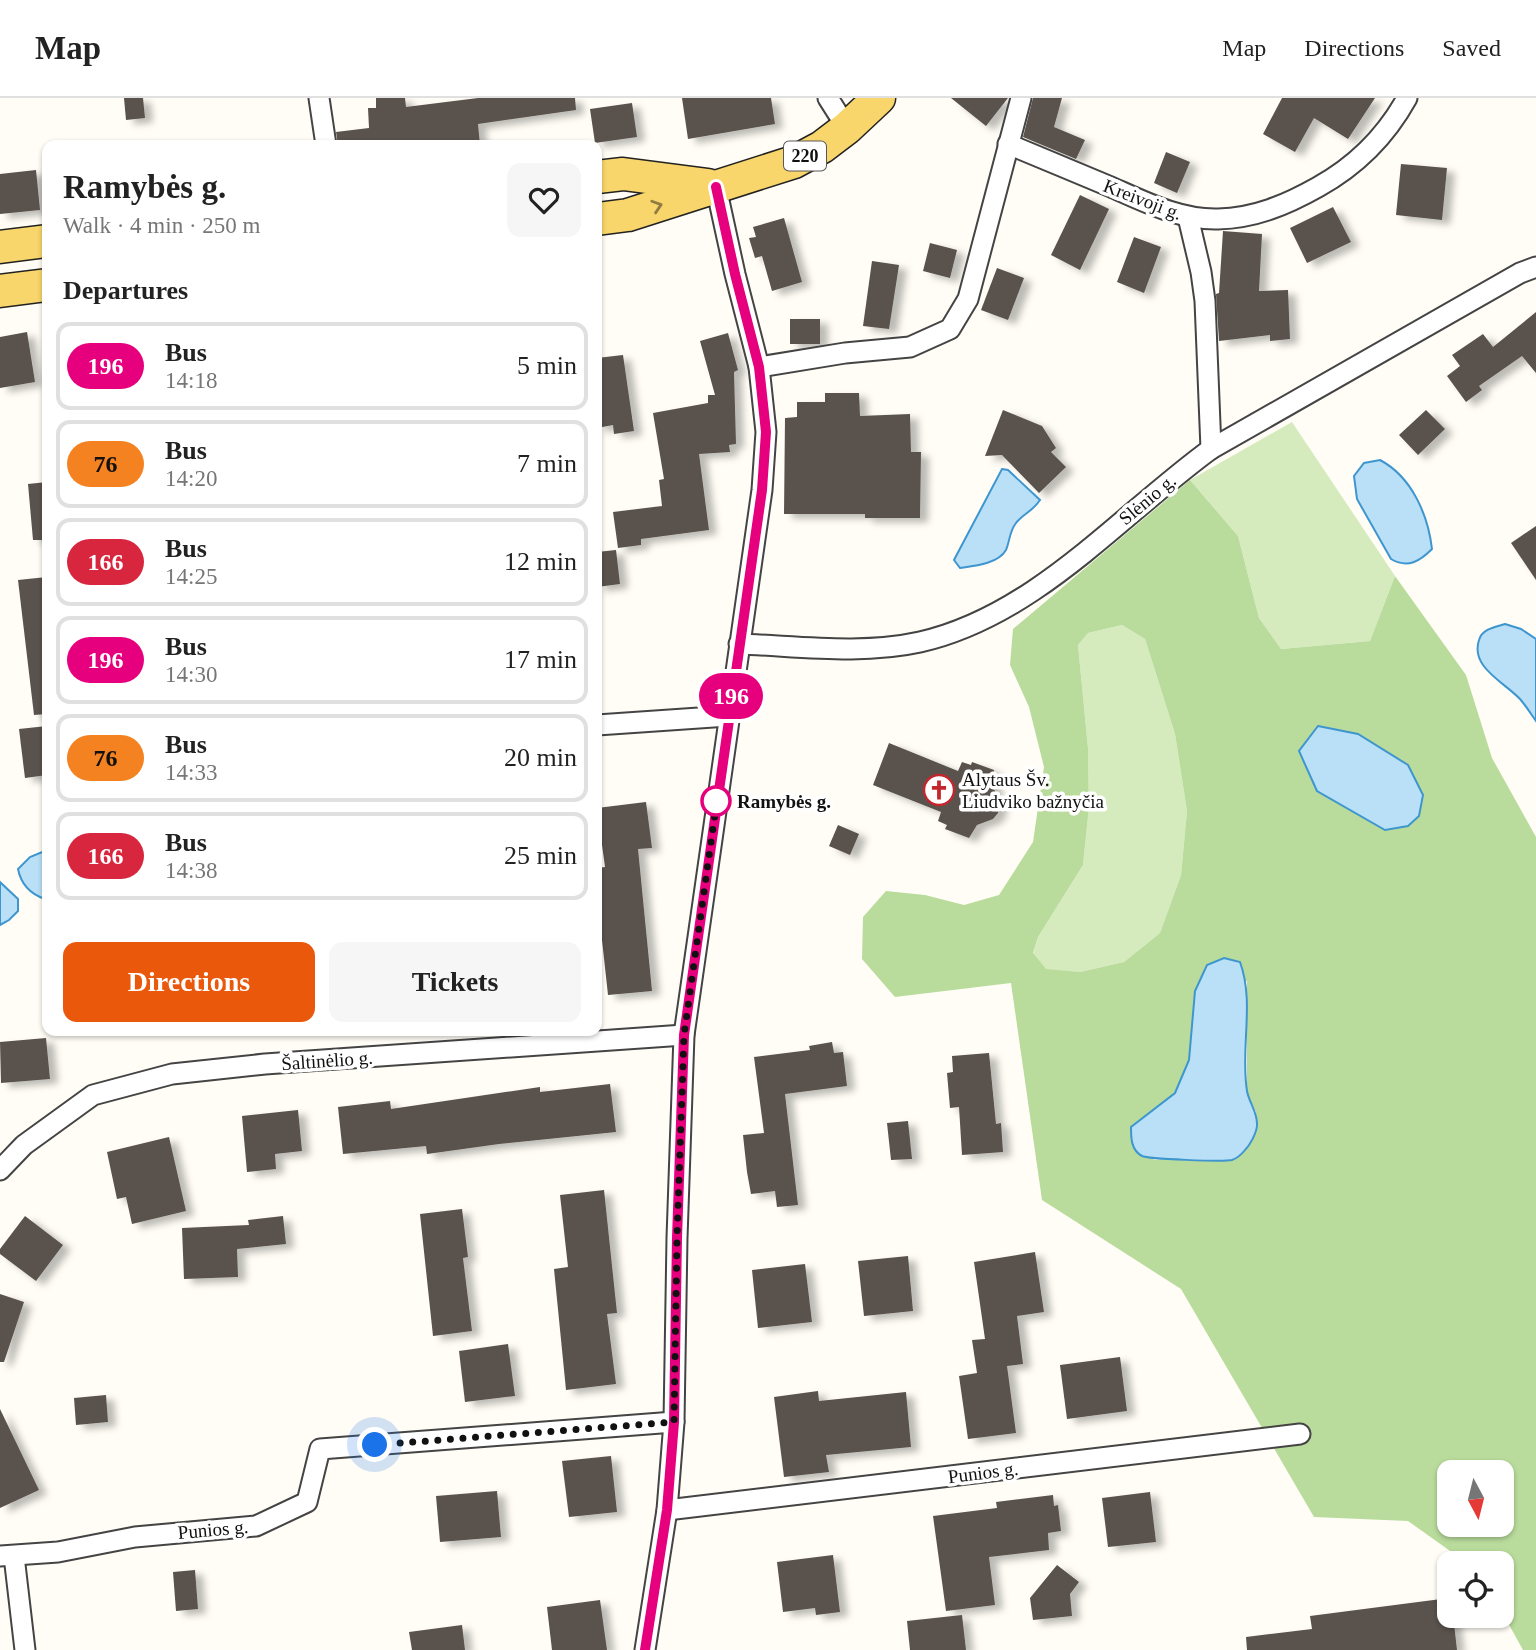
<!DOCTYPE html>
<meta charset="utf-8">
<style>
:root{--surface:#fff;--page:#f6f6f6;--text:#222;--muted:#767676;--line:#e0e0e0;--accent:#ea580c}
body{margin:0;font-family:"Times New Roman",serif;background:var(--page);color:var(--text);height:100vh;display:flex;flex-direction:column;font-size:26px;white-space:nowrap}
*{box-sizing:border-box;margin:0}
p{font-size:23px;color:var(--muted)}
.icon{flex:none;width:38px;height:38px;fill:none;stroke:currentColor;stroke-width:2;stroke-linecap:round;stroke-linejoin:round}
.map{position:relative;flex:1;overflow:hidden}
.sheet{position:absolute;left:42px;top:42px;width:560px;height:896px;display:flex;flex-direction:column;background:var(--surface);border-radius:14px;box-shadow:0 2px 5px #0004}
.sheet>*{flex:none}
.badge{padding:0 14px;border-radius:23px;font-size:24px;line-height:46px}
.needle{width:46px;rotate:173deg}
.controls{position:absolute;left:1437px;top:1362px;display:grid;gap:14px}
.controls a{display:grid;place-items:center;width:77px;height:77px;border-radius:14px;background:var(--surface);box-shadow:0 2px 5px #0004;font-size:35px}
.you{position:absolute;width:35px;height:35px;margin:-18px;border:5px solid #fff;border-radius:50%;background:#1a73e8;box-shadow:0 0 0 10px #1a73e833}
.map>.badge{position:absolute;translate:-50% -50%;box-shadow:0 0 0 4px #fff}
h2{padding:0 21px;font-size:26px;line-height:63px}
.round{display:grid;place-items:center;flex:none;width:74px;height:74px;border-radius:14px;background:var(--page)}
.summary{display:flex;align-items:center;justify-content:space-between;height:119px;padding:0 21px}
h1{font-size:33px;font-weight:700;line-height:52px}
.action{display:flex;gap:14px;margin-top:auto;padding:14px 21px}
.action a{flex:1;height:80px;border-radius:14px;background:var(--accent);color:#fff;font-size:28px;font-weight:700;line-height:80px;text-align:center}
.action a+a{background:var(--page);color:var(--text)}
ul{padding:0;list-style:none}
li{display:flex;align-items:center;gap:21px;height:88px;margin:0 14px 10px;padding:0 7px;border:4px solid var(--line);border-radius:14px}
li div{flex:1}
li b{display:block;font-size:26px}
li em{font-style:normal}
li .badge{min-width:77px;font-weight:700;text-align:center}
header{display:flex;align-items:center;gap:42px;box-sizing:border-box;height:98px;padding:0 35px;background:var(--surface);border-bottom:2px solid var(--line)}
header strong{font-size:33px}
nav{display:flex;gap:38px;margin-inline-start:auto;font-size:24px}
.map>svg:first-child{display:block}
.green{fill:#d5ebbd}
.forest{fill:#b9dc9c;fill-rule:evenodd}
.water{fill:#b9e0f7;stroke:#3f96cf;stroke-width:2}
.building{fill:#5a524d;filter:url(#shadow)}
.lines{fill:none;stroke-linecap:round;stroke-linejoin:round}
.street-casing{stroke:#444;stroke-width:23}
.primary-casing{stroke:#222;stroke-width:35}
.street{stroke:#fff;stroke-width:19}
.primary{stroke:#f9d66b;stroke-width:32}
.oneway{stroke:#917d42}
.line-casing{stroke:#fff;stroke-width:16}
.line{stroke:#e6007e;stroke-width:10}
.walk{stroke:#111;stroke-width:7;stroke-dasharray:0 12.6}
.stop-dot{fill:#fff;stroke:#e6007e;stroke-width:3.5}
.labels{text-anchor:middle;stroke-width:7;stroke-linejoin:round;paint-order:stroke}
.shield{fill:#fff;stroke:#585858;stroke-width:2}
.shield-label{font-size:18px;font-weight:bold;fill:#111}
.street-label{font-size:19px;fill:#111;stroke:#fff}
.poi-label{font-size:19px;fill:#111;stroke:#fff;text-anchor:start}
.stop-label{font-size:19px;font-weight:bold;fill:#111;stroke:#fff;text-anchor:start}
</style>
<header>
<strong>Map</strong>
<nav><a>Map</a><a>Directions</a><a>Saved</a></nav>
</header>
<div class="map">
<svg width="1536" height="1552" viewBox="0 0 1536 1552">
<defs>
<filter id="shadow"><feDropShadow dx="8" dy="4.5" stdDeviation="3.5" flood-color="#0004"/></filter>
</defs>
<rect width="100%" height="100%" fill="#fffdf5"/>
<!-- green -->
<g class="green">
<polygon points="1292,324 1395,478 1370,543 1281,551 1259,520 1238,438 1190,382"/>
<polygon points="1122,527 1145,541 1175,636 1187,713 1181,777 1160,835 1124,864 1080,874 1046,872 1033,856 1038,839 1083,767 1089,709 1088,650 1078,547 1088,535"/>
</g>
<!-- forest -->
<path class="forest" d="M1190,382L1238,438L1259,520L1281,551L1370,543L1395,478L1466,577L1492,660L1536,739V1552H1523L1502,1514V1465H1467L1408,1423L1314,1419L1181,1191L1042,1102L1011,885L895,899L862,861L863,819L886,793L925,797L964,807L999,797L1033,744L1044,669L1029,609L1010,567L1013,531ZM1122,527L1145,541L1175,636L1187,713L1181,777L1160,835L1124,864L1080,874L1046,871L1033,855L1038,839L1083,767L1089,709L1088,650L1078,547L1088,535ZM1247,883V995L1256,1014L1257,1030L1247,1050L1225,1063L1185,1060L1154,1062L1131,1029L1175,995L1189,962L1195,893ZM1449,1374H1502V1426H1449Z"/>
<!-- water -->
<g class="water">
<path d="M1380,362C1412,379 1428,417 1432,451C1420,463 1408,471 1391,461L1357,401L1354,378L1364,365Z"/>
<path d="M1002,371L1008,372L1040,402C1033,413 1023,416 1016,425C1009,434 1010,443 1006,452C998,466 974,468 960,470L954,462Z"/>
<path d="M1505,526L1521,531L1536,541V623C1531,616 1526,608 1520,601C1504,584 1470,569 1479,542C1482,531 1495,529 1505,526Z"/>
<polygon points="1318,628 1358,636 1408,667 1423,697 1419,718 1408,728 1385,732 1317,693 1299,653"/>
<path d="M47,752V800L45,801C30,796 21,786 18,771L30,759Z"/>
<polygon points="0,784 18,801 18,813 9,822 0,827"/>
<path d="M1224,860L1240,864C1255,905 1240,950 1247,993C1249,1005 1258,1014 1257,1028C1256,1036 1250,1047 1245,1052C1241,1057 1238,1060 1232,1062C1223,1064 1148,1061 1142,1058C1131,1052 1131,1040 1131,1029L1175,995L1189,962L1195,893L1207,867Z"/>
</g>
<!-- building -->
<g class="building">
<polygon points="124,0 143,0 145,20 126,22"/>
<polygon points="376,0 405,0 406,9 478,0 575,0 576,12 478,26 480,47 338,47 336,34 369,30 368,10 376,10"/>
<polygon points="682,0 771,0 775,26 688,41"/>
<polygon points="951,0 1008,0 986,28"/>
<polygon points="1033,0 1062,0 1054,29 1085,42 1076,61 1023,39"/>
<polygon points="1282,0 1375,0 1348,41 1314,20 1295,54 1263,36"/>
<polygon points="632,5 637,39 595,45 590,11"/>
<polygon points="1166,54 1190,64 1177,95 1154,85"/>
<polygon points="1401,66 1447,70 1442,122 1396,117"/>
<polygon points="36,72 40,112 0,116 0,76"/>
<polygon points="1080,97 1109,111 1080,172 1051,157"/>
<polygon points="1333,109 1351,144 1307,165 1290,130"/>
<polygon points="784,120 802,184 772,193 762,158 755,160 749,140 756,139 753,129"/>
<polygon points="1223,133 1262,136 1259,193 1288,192 1290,241 1270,243 1270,237 1219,243 1216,196 1219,195"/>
<polygon points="1134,139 1161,149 1144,195 1117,184"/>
<polygon points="930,145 957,152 950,180 923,173"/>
<polygon points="872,163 899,167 889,231 863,228"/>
<polygon points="997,170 1024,180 1008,222 981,212"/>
<polygon points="1536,214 1536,275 1522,258 1479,288 1482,292 1466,304 1447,278 1460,268 1452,257 1483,236 1493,249"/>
<rect x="790" y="221" width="30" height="25"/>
<polygon points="27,234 35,284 0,290 0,239"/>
<polygon points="728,235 738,272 734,274 736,346 729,347 730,354 699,356 709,432 641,441 641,447 618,450 613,414 662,408 659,382 664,381 653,315 708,305 708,297 715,297 700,243"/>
<polygon points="623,257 634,333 614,336 613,327 597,330 597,260"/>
<polygon points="825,295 859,295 860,318 910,316 911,354 921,354 920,420 865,420 865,416 784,416 785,320 797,319 797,304 825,304"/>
<polygon points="1003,312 1042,328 1056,350 1051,354 1066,369 1039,395 1002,357 985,358"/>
<polygon points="1426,312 1445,331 1418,357 1399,337"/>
<polygon points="47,384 47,442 33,442 28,386"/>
<polygon points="1536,428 1536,482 1511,445"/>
<polygon points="616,452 620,486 597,489 597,454"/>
<polygon points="47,479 47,616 34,617 18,482"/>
<polygon points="47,628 47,677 25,680 19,631"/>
<polygon points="889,645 958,673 962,664 971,667 972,664 994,672 995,681 993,689 1000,703 998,715 993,721 977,727 969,740 945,731 947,727 938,723 941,714 873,687"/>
<polygon points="646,704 652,750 638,751 652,893 608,897 597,796 597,770 605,769 597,710"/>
<polygon points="838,727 859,736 850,757 829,748"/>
<polygon points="46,940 50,981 1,985 0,944"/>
<polygon points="832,944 834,955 843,954 847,988 785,996 798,1107 777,1109 775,1093 751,1096 747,1074 743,1037 764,1035 754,959 810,952 809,948"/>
<polygon points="989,955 996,1026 1001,1025 1003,1054 962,1057 959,1009 950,1010 947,975 953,974 952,958"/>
<polygon points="610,986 616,1034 499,1046 427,1056 426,1048 343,1056 338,1009 390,1003 391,1011 540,989 540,994"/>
<polygon points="298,1012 302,1053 275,1056 276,1071 247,1074 242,1018"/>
<polygon points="908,1023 912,1061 891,1062 887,1025"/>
<polygon points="169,1039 186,1113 132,1126 126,1099 117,1101 107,1054"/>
<polygon points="604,1092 617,1215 607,1216 616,1286 566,1292 554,1171 568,1169 560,1097"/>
<polygon points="462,1111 468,1159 463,1160 472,1233 433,1238 420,1116"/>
<polygon points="25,1118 63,1147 36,1183 0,1156 0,1151"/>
<polygon points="283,1118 286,1146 237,1151 238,1179 184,1181 182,1130 249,1127 248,1122"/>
<polygon points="1035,1154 1044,1214 1017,1218 1023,1266 1007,1268 1016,1335 968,1341 959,1278 977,1275 972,1242 985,1241 974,1164"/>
<polygon points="908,1158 913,1213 864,1218 858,1163"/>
<polygon points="805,1166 812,1224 758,1230 752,1172"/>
<polygon points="0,1196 24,1204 4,1264 0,1264"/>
<polygon points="508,1246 515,1298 465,1304 459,1253"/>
<polygon points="1120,1259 1127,1313 1067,1321 1060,1267"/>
<polygon points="818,1293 819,1303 906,1294 911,1349 826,1357 829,1374 784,1379 774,1299"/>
<polygon points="106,1297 108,1324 76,1327 74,1300"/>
<polygon points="0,1311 39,1392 0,1410"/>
<polygon points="611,1358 617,1414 569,1419 562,1363"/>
<polygon points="497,1393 501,1439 440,1444 436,1398"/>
<polygon points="1150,1394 1156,1444 1108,1449 1102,1400"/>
<polygon points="1053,1397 1054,1408 1058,1407 1061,1433 1048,1435 1049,1452 989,1459 995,1507 946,1513 933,1418 997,1410 996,1404"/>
<polygon points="833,1457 840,1514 816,1517 815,1510 783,1514 777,1464"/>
<polygon points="1057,1467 1079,1484 1070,1496 1072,1518 1033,1522 1030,1500"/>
<polygon points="195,1472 198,1511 176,1513 173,1474"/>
<polygon points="1449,1500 1449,1517 1453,1517 1457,1552 1247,1552 1246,1539 1312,1531 1310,1518"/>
<polygon points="600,1502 607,1552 552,1552 547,1509"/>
<polygon points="962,1517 966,1552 910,1552 907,1523"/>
<polygon points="462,1527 465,1552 412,1552 409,1534"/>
</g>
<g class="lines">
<!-- street casing -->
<g class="street-casing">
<g id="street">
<polyline points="319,0 326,47"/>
<polyline points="828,0 847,30"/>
<path d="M1008,46C1042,60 1077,75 1111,89C1145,104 1180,122 1218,121C1255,120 1286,107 1318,89C1356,68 1386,38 1407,0"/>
<polyline points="1188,119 1201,174 1205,203 1211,351"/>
<polyline points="759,269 845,255 910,249 950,231 968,201 1021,0"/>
<path d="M739,546C798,548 861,557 920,544C1035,518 1119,418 1211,351L1520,175L1536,169"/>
<polyline points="597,627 728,618"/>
<polyline points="0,1072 24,1047 93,997 172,976 265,966 684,937"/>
<polyline points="667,1412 1300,1336"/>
<polyline points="0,1458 58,1454 135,1439 256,1428 307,1404 320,1351 674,1324"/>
<polyline points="14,1458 25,1552"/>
<polyline points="645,1552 667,1412 674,1324 677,1140 684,937 762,392 766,334 759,269 735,176 716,89"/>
</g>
</g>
<!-- primary casing -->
<g class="primary-casing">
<g id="primary">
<polyline points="597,79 623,76 708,87"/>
<polyline points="597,121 628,117 794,64 822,49 847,30 879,0"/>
<polyline points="0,149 47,143"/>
<polyline points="0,193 47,187"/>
</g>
</g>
<!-- street -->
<use href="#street" class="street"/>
<!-- primary -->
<use href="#primary" class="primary"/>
</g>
<!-- one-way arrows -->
<defs><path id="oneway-chevron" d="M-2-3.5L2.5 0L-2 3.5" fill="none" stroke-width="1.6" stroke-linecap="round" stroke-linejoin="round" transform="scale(1.75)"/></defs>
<use class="oneway" href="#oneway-chevron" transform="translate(657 108) rotate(-18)"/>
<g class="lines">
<!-- line casing -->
<g class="line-casing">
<polyline id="line" points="645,1552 667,1412 674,1324 677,1140 684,937 762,392 766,334 759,269 735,176 716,89"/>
</g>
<!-- line -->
<use href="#line" class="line"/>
<!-- walk -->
<polyline class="walk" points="375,1347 674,1324 677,1140 684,937 718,694 716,703"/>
</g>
<!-- icons -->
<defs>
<g id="church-ring" transform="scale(1.575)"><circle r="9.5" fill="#fff" stroke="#c4262e" stroke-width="1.5"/><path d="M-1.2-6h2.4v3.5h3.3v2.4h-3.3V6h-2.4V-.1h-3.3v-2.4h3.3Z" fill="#c4262e"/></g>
</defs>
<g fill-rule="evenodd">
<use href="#church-ring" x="939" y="692"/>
</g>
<!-- markers -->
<circle class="stop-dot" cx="716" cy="703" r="14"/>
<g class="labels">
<!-- shield labels -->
<rect class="shield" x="784" y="43.5" width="42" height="29" rx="5"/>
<g class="shield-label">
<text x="805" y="64">220</text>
</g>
<!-- street labels -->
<g class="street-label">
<text transform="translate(1143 101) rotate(21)" y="7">Kreivoji g.</text>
<text transform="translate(1147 401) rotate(-40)" y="7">Slėnio g.</text>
<text transform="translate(327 962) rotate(-4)" y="7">Šaltinėlio g.</text>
<text transform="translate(983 1374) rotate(-7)" y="7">Punios g.</text>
<text transform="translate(213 1431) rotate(-5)" y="7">Punios g.</text>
</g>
<!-- poi labels -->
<g class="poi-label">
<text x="962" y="688">Alytaus Šv.<tspan x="962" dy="22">Liudviko bažnyčia</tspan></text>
</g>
<!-- stop labels -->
<g class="stop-label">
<text x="737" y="710">Ramybės g.</text>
</g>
</g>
</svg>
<div class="controls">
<a><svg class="needle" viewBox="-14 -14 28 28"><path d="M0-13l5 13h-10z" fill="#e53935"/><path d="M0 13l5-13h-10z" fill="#767676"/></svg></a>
<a><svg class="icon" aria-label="locate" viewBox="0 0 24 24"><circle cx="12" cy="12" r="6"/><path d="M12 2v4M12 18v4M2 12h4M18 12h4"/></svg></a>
</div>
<div class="you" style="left:375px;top:1347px"></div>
<b class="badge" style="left:731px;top:598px;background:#e6007e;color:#fff">196</b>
<section class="sheet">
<div class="summary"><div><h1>Ramybės g.</h1><p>Walk · 4 min · 250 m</p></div><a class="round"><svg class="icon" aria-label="heart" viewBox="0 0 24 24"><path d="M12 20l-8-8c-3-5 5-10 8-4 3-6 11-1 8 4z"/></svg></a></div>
<h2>Departures</h2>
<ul>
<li><span class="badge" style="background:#e6007e;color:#fff">196</span><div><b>Bus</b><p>14:18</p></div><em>5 min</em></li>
<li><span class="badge" style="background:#f58220;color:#111">76</span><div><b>Bus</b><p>14:20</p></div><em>7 min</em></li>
<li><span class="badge" style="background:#d7263d;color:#fff">166</span><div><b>Bus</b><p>14:25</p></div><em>12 min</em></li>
<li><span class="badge" style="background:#e6007e;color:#fff">196</span><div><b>Bus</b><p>14:30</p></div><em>17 min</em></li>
<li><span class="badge" style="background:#f58220;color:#111">76</span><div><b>Bus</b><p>14:33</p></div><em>20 min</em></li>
<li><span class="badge" style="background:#d7263d;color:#fff">166</span><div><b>Bus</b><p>14:38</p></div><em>25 min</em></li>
</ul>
<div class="action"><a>Directions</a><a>Tickets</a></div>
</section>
</div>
